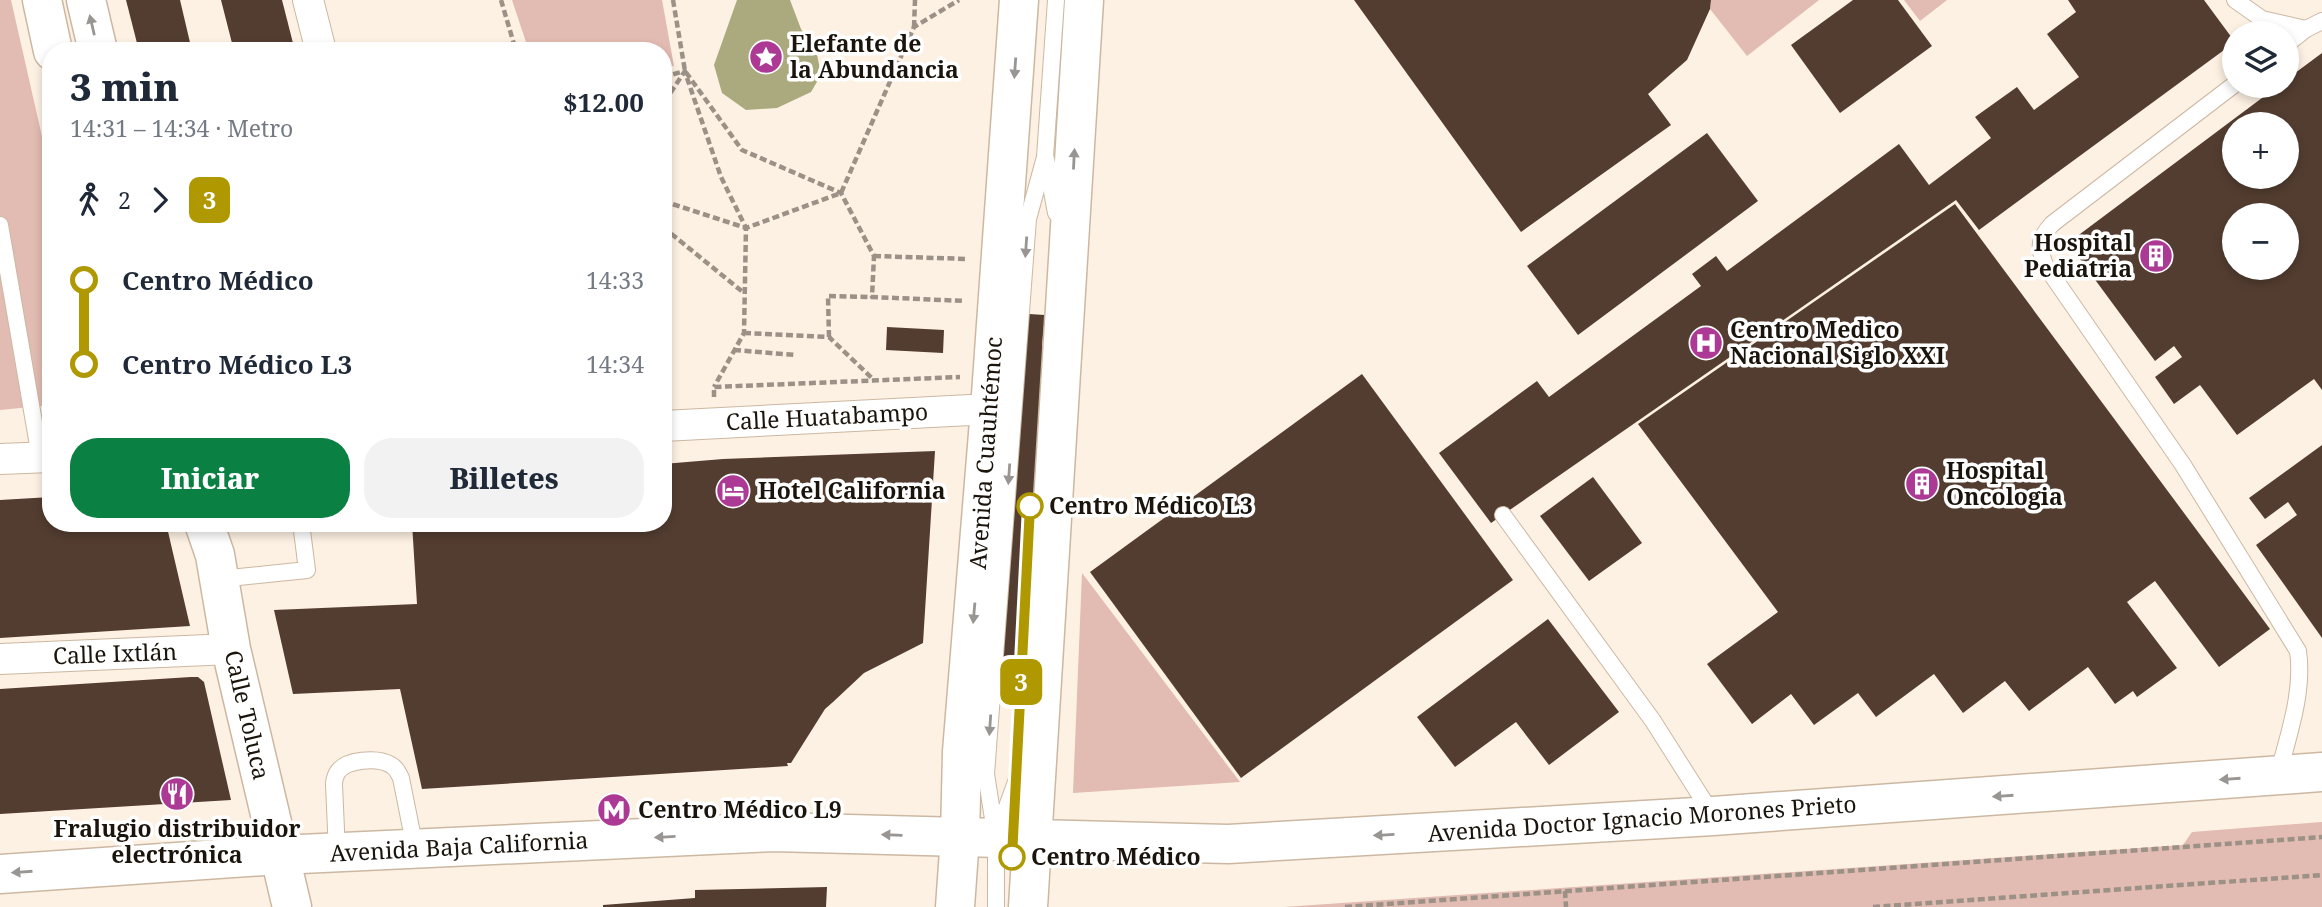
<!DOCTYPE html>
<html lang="es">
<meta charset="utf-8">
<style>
:root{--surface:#fff;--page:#f2f2f3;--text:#1f2937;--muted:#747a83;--accent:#0b8043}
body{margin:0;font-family:"Noto Serif",serif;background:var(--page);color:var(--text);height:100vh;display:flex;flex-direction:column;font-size:26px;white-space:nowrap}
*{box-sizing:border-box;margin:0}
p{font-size:23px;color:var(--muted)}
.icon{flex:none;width:38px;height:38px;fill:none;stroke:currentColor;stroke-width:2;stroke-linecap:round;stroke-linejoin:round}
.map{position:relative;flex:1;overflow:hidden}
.sheet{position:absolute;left:42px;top:42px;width:630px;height:490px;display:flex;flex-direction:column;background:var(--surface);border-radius:28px;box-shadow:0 4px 10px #0003}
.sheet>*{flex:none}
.badge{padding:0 14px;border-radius:10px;font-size:24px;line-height:46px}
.fabs{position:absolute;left:2222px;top:21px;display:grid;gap:14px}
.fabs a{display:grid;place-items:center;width:77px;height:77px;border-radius:50%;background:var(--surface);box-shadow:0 4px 10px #0003;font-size:35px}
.map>.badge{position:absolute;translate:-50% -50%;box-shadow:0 0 0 4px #fff}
.legs{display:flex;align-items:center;gap:10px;height:77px;padding:0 28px;font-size:23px}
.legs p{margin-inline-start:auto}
.headline{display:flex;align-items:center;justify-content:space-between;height:119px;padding:0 28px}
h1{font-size:38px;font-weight:800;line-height:52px}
.action{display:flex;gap:14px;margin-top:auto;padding:14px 28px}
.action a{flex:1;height:80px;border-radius:28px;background:var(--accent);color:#fff;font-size:28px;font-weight:800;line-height:80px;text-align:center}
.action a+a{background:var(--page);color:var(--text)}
ul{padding:0 28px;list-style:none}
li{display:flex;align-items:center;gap:24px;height:84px;font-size:26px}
li i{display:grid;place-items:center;width:10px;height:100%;margin:0 9px;background:currentColor}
li i::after{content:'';width:18px;height:18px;margin:-9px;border:5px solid;border-radius:50%;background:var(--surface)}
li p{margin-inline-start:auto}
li:first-child i{background:linear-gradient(#0000 50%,currentColor 0)}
li:last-child i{background:linear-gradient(currentColor 50%,#0000 0)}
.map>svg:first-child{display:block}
.green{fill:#e2bbb2}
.water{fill:#abaa7e}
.building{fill:#533d30;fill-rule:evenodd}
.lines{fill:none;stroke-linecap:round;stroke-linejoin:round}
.service-casing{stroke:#ccb8a2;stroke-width:18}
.minor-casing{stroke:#ccb8a2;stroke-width:32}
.tertiary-casing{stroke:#ccb8a2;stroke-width:41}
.primary-casing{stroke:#ccb8a2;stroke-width:41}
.path{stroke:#9b9186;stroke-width:4.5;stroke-dasharray:7 3.5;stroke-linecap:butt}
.service{stroke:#fff;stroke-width:16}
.minor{stroke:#fff;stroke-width:30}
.tertiary{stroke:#fff;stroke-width:38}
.primary{stroke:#fff;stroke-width:38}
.oneway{fill:#989592}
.line-1-casing{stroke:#fff;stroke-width:16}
.line-1{stroke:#af9800;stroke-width:10}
.stop-1-dot{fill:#fff;stroke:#af9800;stroke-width:3.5}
.labels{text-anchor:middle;stroke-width:7;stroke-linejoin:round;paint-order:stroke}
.poi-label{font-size:23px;font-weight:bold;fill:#1b140c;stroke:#fff;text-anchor:start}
.street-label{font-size:23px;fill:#1b140c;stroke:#fff}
.stop-label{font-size:23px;font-weight:bold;fill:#1b140c;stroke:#fff;text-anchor:start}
</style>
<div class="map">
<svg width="2322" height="907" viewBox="0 0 2322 907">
<rect width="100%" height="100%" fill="#fdf1e3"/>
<!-- green -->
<g class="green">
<polygon points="0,0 11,0 51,176 51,405 0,410"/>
<polygon points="512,0 662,0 674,66 663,68 663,51 529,51"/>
<polygon points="1711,0 1819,0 1747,56 1710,9"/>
<polygon points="1904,0 1947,0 1920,21"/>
<polygon points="1082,573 1240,782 1073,793"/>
<polygon points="2322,822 2322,907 1284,907 2183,845 2192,832"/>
</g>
<!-- water -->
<polygon class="water" points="737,0 790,0 801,29 817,54 821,75 811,92 777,108 746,110 722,93 714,65"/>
<!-- building -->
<g class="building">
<polygon points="126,0 180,0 192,51 139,51"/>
<polygon points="221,0 282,0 295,51 234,51"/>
<polygon points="1354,0 1711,0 1710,9 1687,60 1648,94 1671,125 1521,232"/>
<polygon points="1853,0 1898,0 1932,46 1840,113 1791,45"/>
<polygon points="2068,0 2204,0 2235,42 1979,230 1956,200 1491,523 1439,453 1537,381 1549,397 1701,286 1692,274 1716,256 1727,271 1899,144 1929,185 1991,138 1975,117 2017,87 2034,110 2079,77 2047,34 2076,12"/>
<path d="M2322,53V390L2314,379L2237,435L2200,385L2174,404L2155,377L2182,357L2174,346L2155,361L2068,243L2278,86H2287V79ZM2235,124H2287V177H2235ZM2235,215H2287V268H2235Z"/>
<polygon points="1707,133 1758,201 1578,335 1527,266"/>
<polygon points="1955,204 2270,629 2219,667 2155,581 2127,602 2177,668 2137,697 2133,691 2115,704 2088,667 2029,711 2005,681 1963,713 1934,674 1876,717 1858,693 1814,725 1791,694 1752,724 1707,664 1778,612 1638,424"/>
<polygon points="1029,314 1045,315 1042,346 1050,347 1026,677 995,674"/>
<polygon points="887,327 944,330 943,353 886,350"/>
<polygon points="1362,374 1513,580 1241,778 1090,572"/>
<polygon points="2322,445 2322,638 2256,545 2297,515 2288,502 2265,519 2249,498"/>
<polygon points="935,451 923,643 864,673 833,702 825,709 791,763 787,763 788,766 422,789 400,689 293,694 274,610 417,604 412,523 663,523 663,464 723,459"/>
<polygon points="1593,477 1642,543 1589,581 1540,516"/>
<polygon points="51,497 51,523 166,523 190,626 0,638 0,500"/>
<polygon points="1548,619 1619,712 1549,765 1516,722 1455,767 1417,717"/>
<polygon points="191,677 198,677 204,682 231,800 0,814 0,689"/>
<polygon points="827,887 826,907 603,907 603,905 695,898 695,890"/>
</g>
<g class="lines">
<!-- service casing -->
<g class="service-casing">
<g id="service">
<polyline points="2235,0 2262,19 2306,29"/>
<polyline points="2287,44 2306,29 2322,21"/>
<path d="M2235,84L2052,224C2039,238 2038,247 2045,265L2183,465L2298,651C2304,693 2288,735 2278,776"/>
<polyline points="1046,159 1056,213"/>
<polyline points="0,225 40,457"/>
<polyline points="1503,515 1653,721 1712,814"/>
<polyline points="220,579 307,570 301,523"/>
<polyline points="997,834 1020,771 1021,762"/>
<path d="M337,853L334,784C334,781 336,775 337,773C345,759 378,757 391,765C397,768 398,773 401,778L415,848"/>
<polyline points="996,907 996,838 986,774 1028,219 1045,157 1056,0"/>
</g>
</g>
<!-- minor casing -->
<g class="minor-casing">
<g id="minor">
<polyline points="308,0 321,51"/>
<polyline points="663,426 990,409"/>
<polyline points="0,459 51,457"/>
<polyline points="0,659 231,649"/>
</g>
</g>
<!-- tertiary casing -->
<g class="tertiary-casing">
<g id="tertiary">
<polyline points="42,0 53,51"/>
<polyline points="86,0 98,51"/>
<polyline points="204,523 215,555 231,649 292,907"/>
</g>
</g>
<!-- primary casing -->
<g class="primary-casing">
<g id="primary">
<polyline points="0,874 279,855 774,832 1228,844 1713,816 2322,772"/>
<polyline points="955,907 960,837 962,752 990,409 1019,0"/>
<polyline points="1028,907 1084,0"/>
</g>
</g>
<!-- path -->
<g class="path">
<polyline points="501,0 516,51"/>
<polyline points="673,0 685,71 742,150 841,193 874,256 872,297 965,301"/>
<polyline points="914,27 915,0"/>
<polyline points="663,77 685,71 663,104"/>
<polyline points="687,78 721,177 746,228 744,333 714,387"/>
<polyline points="663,201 746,228 841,193 914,27 959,0"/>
<polyline points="663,227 744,293"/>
<polyline points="874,256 967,259"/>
<polyline points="744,333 829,337 875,381"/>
<polyline points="829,337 828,296 872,297"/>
<polyline points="734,350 795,355"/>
<polyline points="714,397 714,387 960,377"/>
<polyline points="1565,891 1566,907"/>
<polyline points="1345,907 2322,837"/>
<polyline points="1873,907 2322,875"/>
</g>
<!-- service -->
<use href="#service" class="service"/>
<!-- minor -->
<use href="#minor" class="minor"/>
<!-- tertiary -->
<use href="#tertiary" class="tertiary"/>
<!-- primary -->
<use href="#primary" class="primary"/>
</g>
<!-- one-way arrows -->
<defs><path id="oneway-solid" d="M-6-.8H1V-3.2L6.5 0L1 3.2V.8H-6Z" transform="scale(1.75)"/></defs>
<g class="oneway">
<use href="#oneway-solid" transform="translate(92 25) rotate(-103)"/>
<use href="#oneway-solid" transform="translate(1015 68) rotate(94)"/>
<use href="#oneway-solid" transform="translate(1074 159) rotate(-87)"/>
<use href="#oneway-solid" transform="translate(1026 247) rotate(94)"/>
<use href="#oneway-solid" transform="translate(1009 474) rotate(94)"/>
<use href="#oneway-solid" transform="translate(974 613) rotate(95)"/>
<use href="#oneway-solid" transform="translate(990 725) rotate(94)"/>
<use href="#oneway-solid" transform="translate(2230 779) rotate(176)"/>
<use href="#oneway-solid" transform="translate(2003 796) rotate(176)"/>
<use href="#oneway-solid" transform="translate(892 835) rotate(-178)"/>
<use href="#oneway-solid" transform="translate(1384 835) rotate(177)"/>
<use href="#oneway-solid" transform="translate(665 837) rotate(177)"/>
<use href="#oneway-solid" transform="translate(22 872) rotate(176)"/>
</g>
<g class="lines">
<!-- line-1 casing -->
<g class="line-1-casing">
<polyline id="line-1" points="1012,857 1030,506"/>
</g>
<!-- line-1 -->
<use href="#line-1" class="line-1"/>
</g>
<!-- icons -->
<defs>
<g id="sight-disc" transform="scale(1.75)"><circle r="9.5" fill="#ac3994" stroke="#fff"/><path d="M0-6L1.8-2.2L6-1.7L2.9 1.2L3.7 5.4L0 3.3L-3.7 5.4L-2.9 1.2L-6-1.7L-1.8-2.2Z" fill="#fff"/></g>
<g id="building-disc" transform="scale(1.75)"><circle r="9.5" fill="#ac3994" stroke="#fff"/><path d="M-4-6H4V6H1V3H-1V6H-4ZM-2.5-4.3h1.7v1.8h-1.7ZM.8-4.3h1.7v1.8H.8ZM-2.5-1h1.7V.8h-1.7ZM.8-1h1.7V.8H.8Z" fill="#fff"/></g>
<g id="hospital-disc" transform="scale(1.75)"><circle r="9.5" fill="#ac3994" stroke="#fff"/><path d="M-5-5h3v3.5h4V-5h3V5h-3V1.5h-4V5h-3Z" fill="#fff"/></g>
<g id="hotel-disc" transform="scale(1.75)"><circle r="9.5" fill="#ac3994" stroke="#fff"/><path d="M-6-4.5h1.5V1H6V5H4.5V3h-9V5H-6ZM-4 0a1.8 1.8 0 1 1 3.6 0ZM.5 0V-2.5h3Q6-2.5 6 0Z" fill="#fff"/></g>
<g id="restaurant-disc" transform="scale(1.75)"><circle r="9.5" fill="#ac3994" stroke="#fff"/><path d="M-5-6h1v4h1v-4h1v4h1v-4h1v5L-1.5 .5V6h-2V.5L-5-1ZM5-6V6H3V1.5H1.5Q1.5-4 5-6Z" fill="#fff"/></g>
<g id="metro-disc" transform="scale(1.75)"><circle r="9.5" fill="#ac3994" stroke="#fff"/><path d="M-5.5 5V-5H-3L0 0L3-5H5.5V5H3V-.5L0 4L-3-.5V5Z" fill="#fff"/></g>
</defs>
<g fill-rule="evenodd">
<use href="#sight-disc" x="766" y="57"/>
<use href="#building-disc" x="2156" y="256"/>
<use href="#hospital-disc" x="1706" y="343"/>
<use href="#building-disc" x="1922" y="484"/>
<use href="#hotel-disc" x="733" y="491"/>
<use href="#restaurant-disc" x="177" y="794"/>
<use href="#metro-disc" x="614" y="810"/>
</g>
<!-- markers -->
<g class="stop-1-dot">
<circle cx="1030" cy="506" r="12"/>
<circle cx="1012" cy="857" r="12"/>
</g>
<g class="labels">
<!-- poi labels -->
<g class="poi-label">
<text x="790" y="52">Elefante de<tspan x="790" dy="26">la Abundancia</tspan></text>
<text x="2132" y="251" text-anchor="end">Hospital<tspan x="2132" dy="26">Pediatria</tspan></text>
<text x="1730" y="338">Centro Medico<tspan x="1730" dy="26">Nacional Siglo XXI</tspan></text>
<text x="1946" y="479">Hospital<tspan x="1946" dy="26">Oncologia</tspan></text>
<text x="758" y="499">Hotel California</text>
<text x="638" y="818">Centro Médico L9</text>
<text x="177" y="837" text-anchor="middle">Fralugio distribuidor<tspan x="177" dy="26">electrónica</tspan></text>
</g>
<!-- street labels -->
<g class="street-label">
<text transform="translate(827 417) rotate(-3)" y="8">Calle Huatabampo</text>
<text transform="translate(986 453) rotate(-86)" y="8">Avenida Cuauhtémoc</text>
<text transform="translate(115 654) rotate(-2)" y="8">Calle Ixtlán</text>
<text transform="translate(247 715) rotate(77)" y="8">Calle Toluca</text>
<text transform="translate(1642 819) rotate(-4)" y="8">Avenida Doctor Ignacio Morones Prieto</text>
<text transform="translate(459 847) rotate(-3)" y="8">Avenida Baja California</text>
</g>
<!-- stop labels -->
<g class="stop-label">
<text x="1049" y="514">Centro Médico L3</text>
<text x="1031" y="865">Centro Médico</text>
</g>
</g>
</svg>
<div class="fabs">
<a><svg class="icon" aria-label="layers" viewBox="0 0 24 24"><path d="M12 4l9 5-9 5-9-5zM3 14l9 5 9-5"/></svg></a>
<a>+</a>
<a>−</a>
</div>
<b class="badge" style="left:1021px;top:682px;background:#af9800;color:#fff">3</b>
<section class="sheet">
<div class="headline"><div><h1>3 min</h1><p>14:31 – 14:34 · Metro</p></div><b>$12.00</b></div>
<div class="legs"><svg class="icon" aria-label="walk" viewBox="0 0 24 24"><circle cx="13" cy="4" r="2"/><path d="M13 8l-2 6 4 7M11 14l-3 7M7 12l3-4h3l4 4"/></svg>2<svg class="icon" aria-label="forward" viewBox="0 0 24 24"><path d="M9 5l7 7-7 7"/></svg><b class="badge" style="background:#af9800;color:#fff">3</b></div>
<ul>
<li><i style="color:#af9800"></i><b>Centro Médico</b><p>14:33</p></li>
<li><i style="color:#af9800"></i><b>Centro Médico L3</b><p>14:34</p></li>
</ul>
<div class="action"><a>Iniciar</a><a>Billetes</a></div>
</section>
</div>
